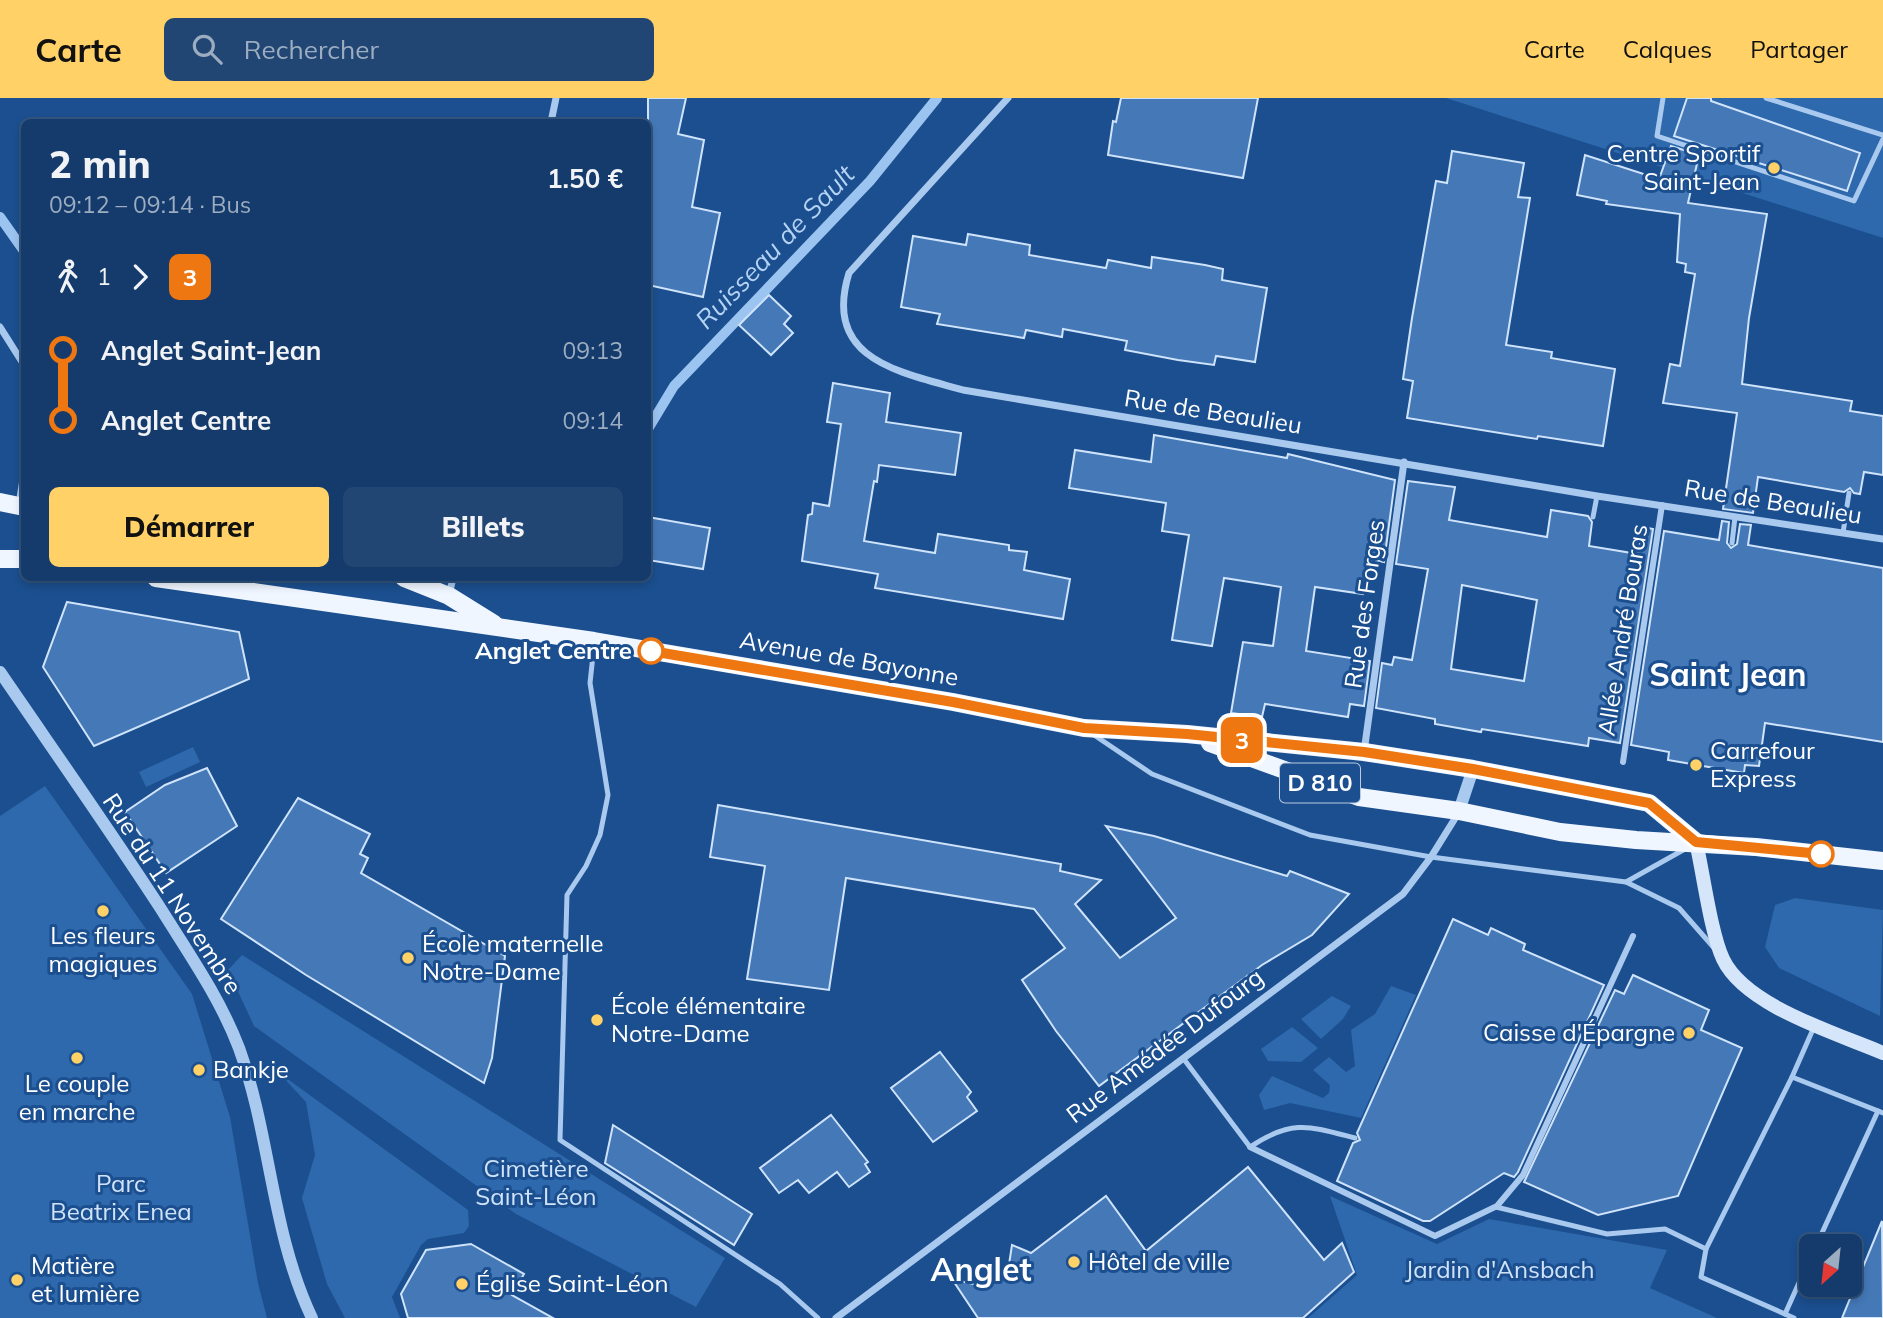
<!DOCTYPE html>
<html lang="fr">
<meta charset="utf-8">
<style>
:root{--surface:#143b6b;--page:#214673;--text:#f1f3f6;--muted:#9dadc1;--line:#33557e;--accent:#ffd166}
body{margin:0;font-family:Mulish,sans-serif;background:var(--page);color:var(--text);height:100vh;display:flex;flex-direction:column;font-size:26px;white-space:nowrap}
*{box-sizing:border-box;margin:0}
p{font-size:23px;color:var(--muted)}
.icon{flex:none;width:38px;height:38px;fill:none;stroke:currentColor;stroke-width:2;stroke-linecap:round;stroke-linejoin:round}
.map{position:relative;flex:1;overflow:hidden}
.details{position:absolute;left:21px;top:21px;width:630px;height:462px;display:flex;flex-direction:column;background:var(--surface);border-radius:10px;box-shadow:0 4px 10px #0003,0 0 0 2px var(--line)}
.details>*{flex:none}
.badge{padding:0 14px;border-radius:10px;font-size:24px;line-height:46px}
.needle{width:46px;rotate:207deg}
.fabs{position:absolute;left:1799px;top:1136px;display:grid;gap:14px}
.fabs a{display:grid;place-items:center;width:63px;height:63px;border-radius:10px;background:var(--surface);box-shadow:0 4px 10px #0003,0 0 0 2px var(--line);font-size:35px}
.map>.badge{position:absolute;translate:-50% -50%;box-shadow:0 0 0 4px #fff}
.legs{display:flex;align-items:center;gap:10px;height:77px;padding:0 28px;font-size:23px}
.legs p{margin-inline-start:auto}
.summary{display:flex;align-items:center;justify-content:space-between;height:119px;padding:0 28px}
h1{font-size:38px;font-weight:800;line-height:52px}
.primary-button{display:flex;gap:14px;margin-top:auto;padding:14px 28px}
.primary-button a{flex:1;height:80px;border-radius:10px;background:var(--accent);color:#111;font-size:28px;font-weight:800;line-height:80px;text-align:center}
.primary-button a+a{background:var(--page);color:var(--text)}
ul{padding:0 28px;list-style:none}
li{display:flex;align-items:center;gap:24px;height:70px;font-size:26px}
li i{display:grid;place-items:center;width:10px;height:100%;margin:0 9px;background:currentColor}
li i::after{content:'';width:18px;height:18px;margin:-9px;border:5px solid;border-radius:50%;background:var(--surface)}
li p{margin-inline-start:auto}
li:first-child i{background:linear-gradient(#0000 50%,currentColor 0)}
li:last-child i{background:linear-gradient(currentColor 50%,#0000 0)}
header{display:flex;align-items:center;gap:42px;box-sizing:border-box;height:98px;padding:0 35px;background:var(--accent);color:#111}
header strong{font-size:33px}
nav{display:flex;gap:38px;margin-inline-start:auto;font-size:24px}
.search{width:490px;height:63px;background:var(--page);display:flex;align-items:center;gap:18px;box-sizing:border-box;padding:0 24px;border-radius:10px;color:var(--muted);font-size:26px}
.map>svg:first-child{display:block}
.green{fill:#2e69ad}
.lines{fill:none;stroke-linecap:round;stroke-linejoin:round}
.stream{stroke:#9cc4f0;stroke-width:10}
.building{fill:#4478b7;stroke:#cfe3fa;stroke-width:2;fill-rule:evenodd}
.service{stroke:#a9c9ee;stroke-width:5}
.pedestrian{stroke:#a9c9ee;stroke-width:6}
.minor{stroke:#a9c9ee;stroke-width:7}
.tertiary{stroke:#a9c9ee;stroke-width:12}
.secondary{stroke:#d6e6fa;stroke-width:14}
.primary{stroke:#f0f6ff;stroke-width:18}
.line-1-casing{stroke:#fff;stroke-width:16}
.line-1{stroke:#e71;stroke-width:10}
.poi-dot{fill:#ffd166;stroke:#1b4f8f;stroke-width:2.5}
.stop-1-dot{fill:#fff;stroke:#e71;stroke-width:3.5}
.labels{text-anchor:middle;stroke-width:6;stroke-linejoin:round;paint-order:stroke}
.shield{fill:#1b4f8f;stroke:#bbcadd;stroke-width:2}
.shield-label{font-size:23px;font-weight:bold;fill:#fff}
.poi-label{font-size:24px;fill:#fff;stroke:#1b4f8f;text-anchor:start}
.street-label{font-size:24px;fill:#fff;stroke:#1b4f8f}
.stop-label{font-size:24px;font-weight:bold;fill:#fff;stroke:#1b4f8f;text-anchor:end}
.park-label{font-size:24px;fill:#cfe3fa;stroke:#1b4f8f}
.water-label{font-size:26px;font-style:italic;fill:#b5d3f5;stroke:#1b4f8f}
.district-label{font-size:32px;font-weight:bold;fill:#fff;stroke:#1b4f8f}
</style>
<header>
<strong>Carte</strong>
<div class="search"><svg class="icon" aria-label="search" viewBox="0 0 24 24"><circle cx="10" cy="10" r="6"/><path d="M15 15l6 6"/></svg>Rechercher</div>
<nav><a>Carte</a><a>Calques</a><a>Partager</a></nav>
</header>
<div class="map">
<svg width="1883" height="1220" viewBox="0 0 1883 1220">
<rect width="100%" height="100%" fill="#1b4f8f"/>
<!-- green -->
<g class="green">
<polygon points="1446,0 1883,0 1883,140"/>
<polygon points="193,649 200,664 146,689 139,674"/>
<polygon points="45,688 192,896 230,1019 258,1185 267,1220 0,1220 0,718"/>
<polygon points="1795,800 1883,812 1880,918 1779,870 1765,849 1775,807"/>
<polygon points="242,857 725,1160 696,1209 516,1116 254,928 228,872"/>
<polygon points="1391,888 1416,897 1361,1020 1290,1005 1264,1012 1259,997 1272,978 1323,1000 1329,995 1330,987 1313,972 1329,959 1346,974 1355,968 1351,932 1375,916"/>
<polygon points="1332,898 1351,908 1343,921 1321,941 1301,921"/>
<polygon points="1292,929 1318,950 1301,964 1268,963 1261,951"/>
<polygon points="278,974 468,1112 469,1128 464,1135 428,1141 421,1147 392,1199 400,1220 345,1220 327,1186 302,1100 315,1057 306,1004"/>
<polygon points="1330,1098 1437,1146 1489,1121 1667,1152 1650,1190 1717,1220 1308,1220 1357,1177"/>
</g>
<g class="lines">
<!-- stream -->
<g class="stream">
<polyline points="0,119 24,153"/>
<polyline points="648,331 674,288 870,83 937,0"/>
</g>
</g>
<!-- building -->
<g class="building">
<polygon points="648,0 686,0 678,36 704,42 692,109 720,115 703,199 648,187"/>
<polygon points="1121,0 1258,0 1243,80 1108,57 1113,23 1116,24"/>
<polygon points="1687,0 1711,0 1711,3 1860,55 1847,93 1674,38"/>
<polygon points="1671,48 1699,57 1688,105 1767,116 1749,220 1742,286 1852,303 1850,313 1883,318 1883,377 1864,374 1860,396 1854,395 1850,390 1844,394 1758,379 1753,415 1723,411 1737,315 1663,305 1670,266 1680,268 1695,176 1685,174 1686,166 1677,164 1680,116 1606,106 1607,103 1577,97 1585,57 1659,81"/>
<polygon points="1452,53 1524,65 1518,99 1530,100 1506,247 1552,254 1551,260 1615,271 1603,348 1538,338 1537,341 1407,320 1413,283 1403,281 1412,220 1436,83 1447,85"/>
<polygon points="968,136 1030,147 1029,157 1106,170 1108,162 1151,170 1152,159 1205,167 1223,171 1222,182 1267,190 1255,264 1216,258 1214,267 1178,262 1125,252 1127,243 1063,231 1062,239 1026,232 1024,240 937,226 940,216 901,209 913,138 966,147"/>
<polygon points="769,197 791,218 784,226 793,235 771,257 739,227"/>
<polygon points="833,285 890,295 886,324 961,335 955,377 879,367 877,384 874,383 864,443 935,455 938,436 1009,447 1009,452 1027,454 1024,472 1070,481 1063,521 875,490 878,476 802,463 808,417 812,416 813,405 829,408 841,326 827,324"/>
<polygon points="1154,337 1287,360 1288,356 1395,382 1384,464 1367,461 1363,496 1315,489 1306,553 1370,563 1364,608 1350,606 1348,619 1265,606 1262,619 1231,615 1243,544 1273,548 1281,489 1224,480 1212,548 1172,542 1189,437 1162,433 1166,405 1069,390 1075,352 1151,364"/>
<path d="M1408,383L1455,389L1449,422L1547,439L1551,412L1588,418L1592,424L1589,448L1638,456L1643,429L1653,431L1620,645L1589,640L1588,648L1482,631L1481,634L1435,626V621L1376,610L1382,565L1392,567L1394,559L1412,562L1428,471L1396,466ZM1462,487L1537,502L1524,583L1451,571Z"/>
<polygon points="648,419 710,430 703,471 648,462"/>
<polygon points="1722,423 1729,424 1727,445 1731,450 1737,446 1740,426 1751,427 1748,447 1883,470 1883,644 1765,625 1759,668 1745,667 1744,675 1668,662 1669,654 1631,647 1664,433 1719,442"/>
<polygon points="67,504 239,534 249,581 94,648 43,569"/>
<polygon points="207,670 237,728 166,775 125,714 165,687"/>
<polygon points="298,700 370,736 360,756 368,760 361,775 505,858 492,960 484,985 306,877 221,821"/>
<polygon points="718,707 1061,766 1060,773 1101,782 1075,806 1120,860 1176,820 1106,728 1154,738 1287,778 1290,773 1349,796 1312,837 1262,867 1099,988 1056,933 1022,882 1065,850 1034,811 846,780 829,892 747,881 765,768 710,759"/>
<polygon points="1453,821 1488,837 1491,830 1525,846 1523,852 1604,887 1518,1074 1514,1079 1504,1075 1430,1123 1423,1123 1337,1083 1353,1045 1360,1042 1357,1035"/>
<polygon points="1633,877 1709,912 1701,932 1742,950 1678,1098 1598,1117 1524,1084 1615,892 1624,896"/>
<polygon points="940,954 971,994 967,999 977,1013 933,1044 891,990"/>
<polygon points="831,1017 868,1064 865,1066 870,1074 849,1089 837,1074 809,1095 798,1082 779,1095 760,1070"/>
<polygon points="613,1027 752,1116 734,1147 605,1065"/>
<polygon points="1248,1069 1324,1162 1342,1145 1354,1174 1303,1220 978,1220 952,1181 986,1189 1008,1173 1012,1147 1031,1155 1106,1098 1146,1153"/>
<polygon points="1882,1123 1883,1220 1842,1220"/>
<polygon points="471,1146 524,1176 512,1197 553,1220 408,1220 401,1196 426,1152"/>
</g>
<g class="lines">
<!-- service -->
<g class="service">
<polyline points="1663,0 1657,38 1854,103 1883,41"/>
<polyline points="1766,0 1883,37"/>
<polyline points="1593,419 1597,398"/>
<polyline points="1843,435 1849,395"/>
<polyline points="1732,445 1735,419"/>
<polyline points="594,548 590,585 608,697 600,737 586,768 567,797 560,1042 780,1186 818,1220"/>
<polyline points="1094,637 1152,676 1310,737 1431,759 1626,784 1679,810 1715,851"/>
<polyline points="1626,784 1685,751"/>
<polyline points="1814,929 1792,979 1883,1015"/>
<path d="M1183,960L1250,1049C1292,1021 1309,1028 1355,1040"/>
<polyline points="1792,979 1706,1151 1701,1179 1794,1220"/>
<polyline points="1496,1109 1607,1136 1665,1131 1706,1151"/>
<polyline points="1816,1148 1878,1013"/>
<polyline points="1785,1216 1811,1158"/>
</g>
<!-- pedestrian -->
<g class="pedestrian">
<polyline points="1623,664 1662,407"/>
<polyline points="1250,1049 1435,1138 1497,1108 1523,1077 1633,838"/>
</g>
<!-- minor -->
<g class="minor">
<path d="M1008,0L849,175C822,262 900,274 963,292L1597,398L1883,441"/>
<polyline points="551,24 556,0"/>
<polyline points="0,229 24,267"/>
<polyline points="19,406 24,375"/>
<polyline points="449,497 453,480"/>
<polyline points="1364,654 1404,364"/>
<polyline points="836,1220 1403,796 1431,759 1459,714"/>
</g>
<!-- tertiary -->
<g class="tertiary">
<path d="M0,574C54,653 109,731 161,811C189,856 220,900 239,950C271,1038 271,1134 312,1220"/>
<polyline points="1459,713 1473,671"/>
</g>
<!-- secondary -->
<path class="secondary" d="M1696,744C1703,774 1711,836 1723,861C1745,908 1836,935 1883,955"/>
<!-- primary -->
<g class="primary">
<polyline points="0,404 24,409"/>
<polyline points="0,461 24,461"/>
<polyline points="156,480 594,543 953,604 1084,630 1187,636 1364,654 1473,671 1649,705 1696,744"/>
<polyline points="404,480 449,498 494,526"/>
<polyline points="1210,645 1359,699 1459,713 1560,734 1636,742 1756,749 1883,763"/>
</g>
</g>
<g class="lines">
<!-- line-1 casing -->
<g class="line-1-casing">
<polyline id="line-1" points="651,553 953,604 1084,630 1187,636 1364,654 1473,671 1649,705 1696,744 1821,756"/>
</g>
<!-- line-1 -->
<use href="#line-1" class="line-1"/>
</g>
<!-- markers -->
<g class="poi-dot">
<circle cx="1774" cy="70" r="7"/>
<circle cx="1696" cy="667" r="7"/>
<circle cx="103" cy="813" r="7"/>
<circle cx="408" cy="860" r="7"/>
<circle cx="597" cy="922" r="7"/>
<circle cx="1689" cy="935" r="7"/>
<circle cx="77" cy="960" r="7"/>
<circle cx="199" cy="972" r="7"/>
<circle cx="1074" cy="1164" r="7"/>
<circle cx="17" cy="1182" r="7"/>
<circle cx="462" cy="1186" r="7"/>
</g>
<g class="stop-1-dot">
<circle cx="651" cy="553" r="12"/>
<circle cx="1821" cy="756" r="12"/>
</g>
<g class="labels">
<!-- shield labels -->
<rect class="shield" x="1280" y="665.5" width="80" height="39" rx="5"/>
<g class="shield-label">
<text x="1320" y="693">D 810</text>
</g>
<!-- poi labels -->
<g class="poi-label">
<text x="1760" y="64" text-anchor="end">Centre Sportif<tspan x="1760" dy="28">Saint-Jean</tspan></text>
<text x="1710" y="661">Carrefour<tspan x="1710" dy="28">Express</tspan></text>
<text x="103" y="846" text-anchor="middle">Les fleurs<tspan x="103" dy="28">magiques</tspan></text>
<text x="422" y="854">École maternelle<tspan x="422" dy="28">Notre-Dame</tspan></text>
<text x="611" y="916">École élémentaire<tspan x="611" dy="28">Notre-Dame</tspan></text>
<text x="1675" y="943" text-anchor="end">Caisse d'Épargne</text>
<text x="213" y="980">Bankje</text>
<text x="77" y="994" text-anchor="middle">Le couple<tspan x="77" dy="28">en marche</tspan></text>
<text x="1088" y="1172">Hôtel de ville</text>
<text x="31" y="1176">Matière<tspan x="31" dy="28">et lumière</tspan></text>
<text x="476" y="1194">Église Saint-Léon</text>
</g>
<!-- street labels -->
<g class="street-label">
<text transform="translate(1213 314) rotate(9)" y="8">Rue de Beaulieu</text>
<text transform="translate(1773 404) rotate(9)" y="8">Rue de Beaulieu</text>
<text transform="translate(1365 506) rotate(-82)" y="8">Rue des Forges</text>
<text transform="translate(1623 532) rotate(-81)" y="8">Allée André Bouras</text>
<text transform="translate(849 561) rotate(10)" y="8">Avenue de Bayonne</text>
<text transform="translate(172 796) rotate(57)" y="8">Rue du 11 Novembre</text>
<text transform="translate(1165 948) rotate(-37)" y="8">Rue Amédée Dufourg</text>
</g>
<!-- stop labels -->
<g class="stop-label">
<text x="632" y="561">Anglet Centre</text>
</g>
<!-- park labels -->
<g class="park-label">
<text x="536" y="1079">Cimetière<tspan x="536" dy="28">Saint-Léon</tspan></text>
<text x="121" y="1094">Parc<tspan x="121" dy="28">Beatrix Enea</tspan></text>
<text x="1500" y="1180">Jardin d'Ansbach</text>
</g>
<!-- water labels -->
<g class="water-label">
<text transform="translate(775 149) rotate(-46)" y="9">Ruisseau de Sault</text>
</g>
<!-- district labels -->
<g class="district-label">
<text x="1728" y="588">Saint Jean</text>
<text x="981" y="1183">Anglet</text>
</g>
</g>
</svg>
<div class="fabs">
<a><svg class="needle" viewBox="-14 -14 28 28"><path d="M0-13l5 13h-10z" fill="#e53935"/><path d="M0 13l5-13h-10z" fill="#9dadc1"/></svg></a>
</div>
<b class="badge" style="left:1242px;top:642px;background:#e71;color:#fff">3</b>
<section class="details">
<div class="summary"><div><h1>2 min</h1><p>09:12 – 09:14 · Bus</p></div><b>1.50 €</b></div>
<div class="legs"><svg class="icon" aria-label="walk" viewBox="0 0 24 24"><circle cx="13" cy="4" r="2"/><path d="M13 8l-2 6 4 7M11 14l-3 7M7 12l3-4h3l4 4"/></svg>1<svg class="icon" aria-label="forward" viewBox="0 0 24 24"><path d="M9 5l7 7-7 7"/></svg><b class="badge" style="background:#e71;color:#fff">3</b></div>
<ul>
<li><i style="color:#e71"></i><b>Anglet Saint-Jean</b><p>09:13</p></li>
<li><i style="color:#e71"></i><b>Anglet Centre</b><p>09:14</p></li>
</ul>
<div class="primary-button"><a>Démarrer</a><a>Billets</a></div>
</section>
</div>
